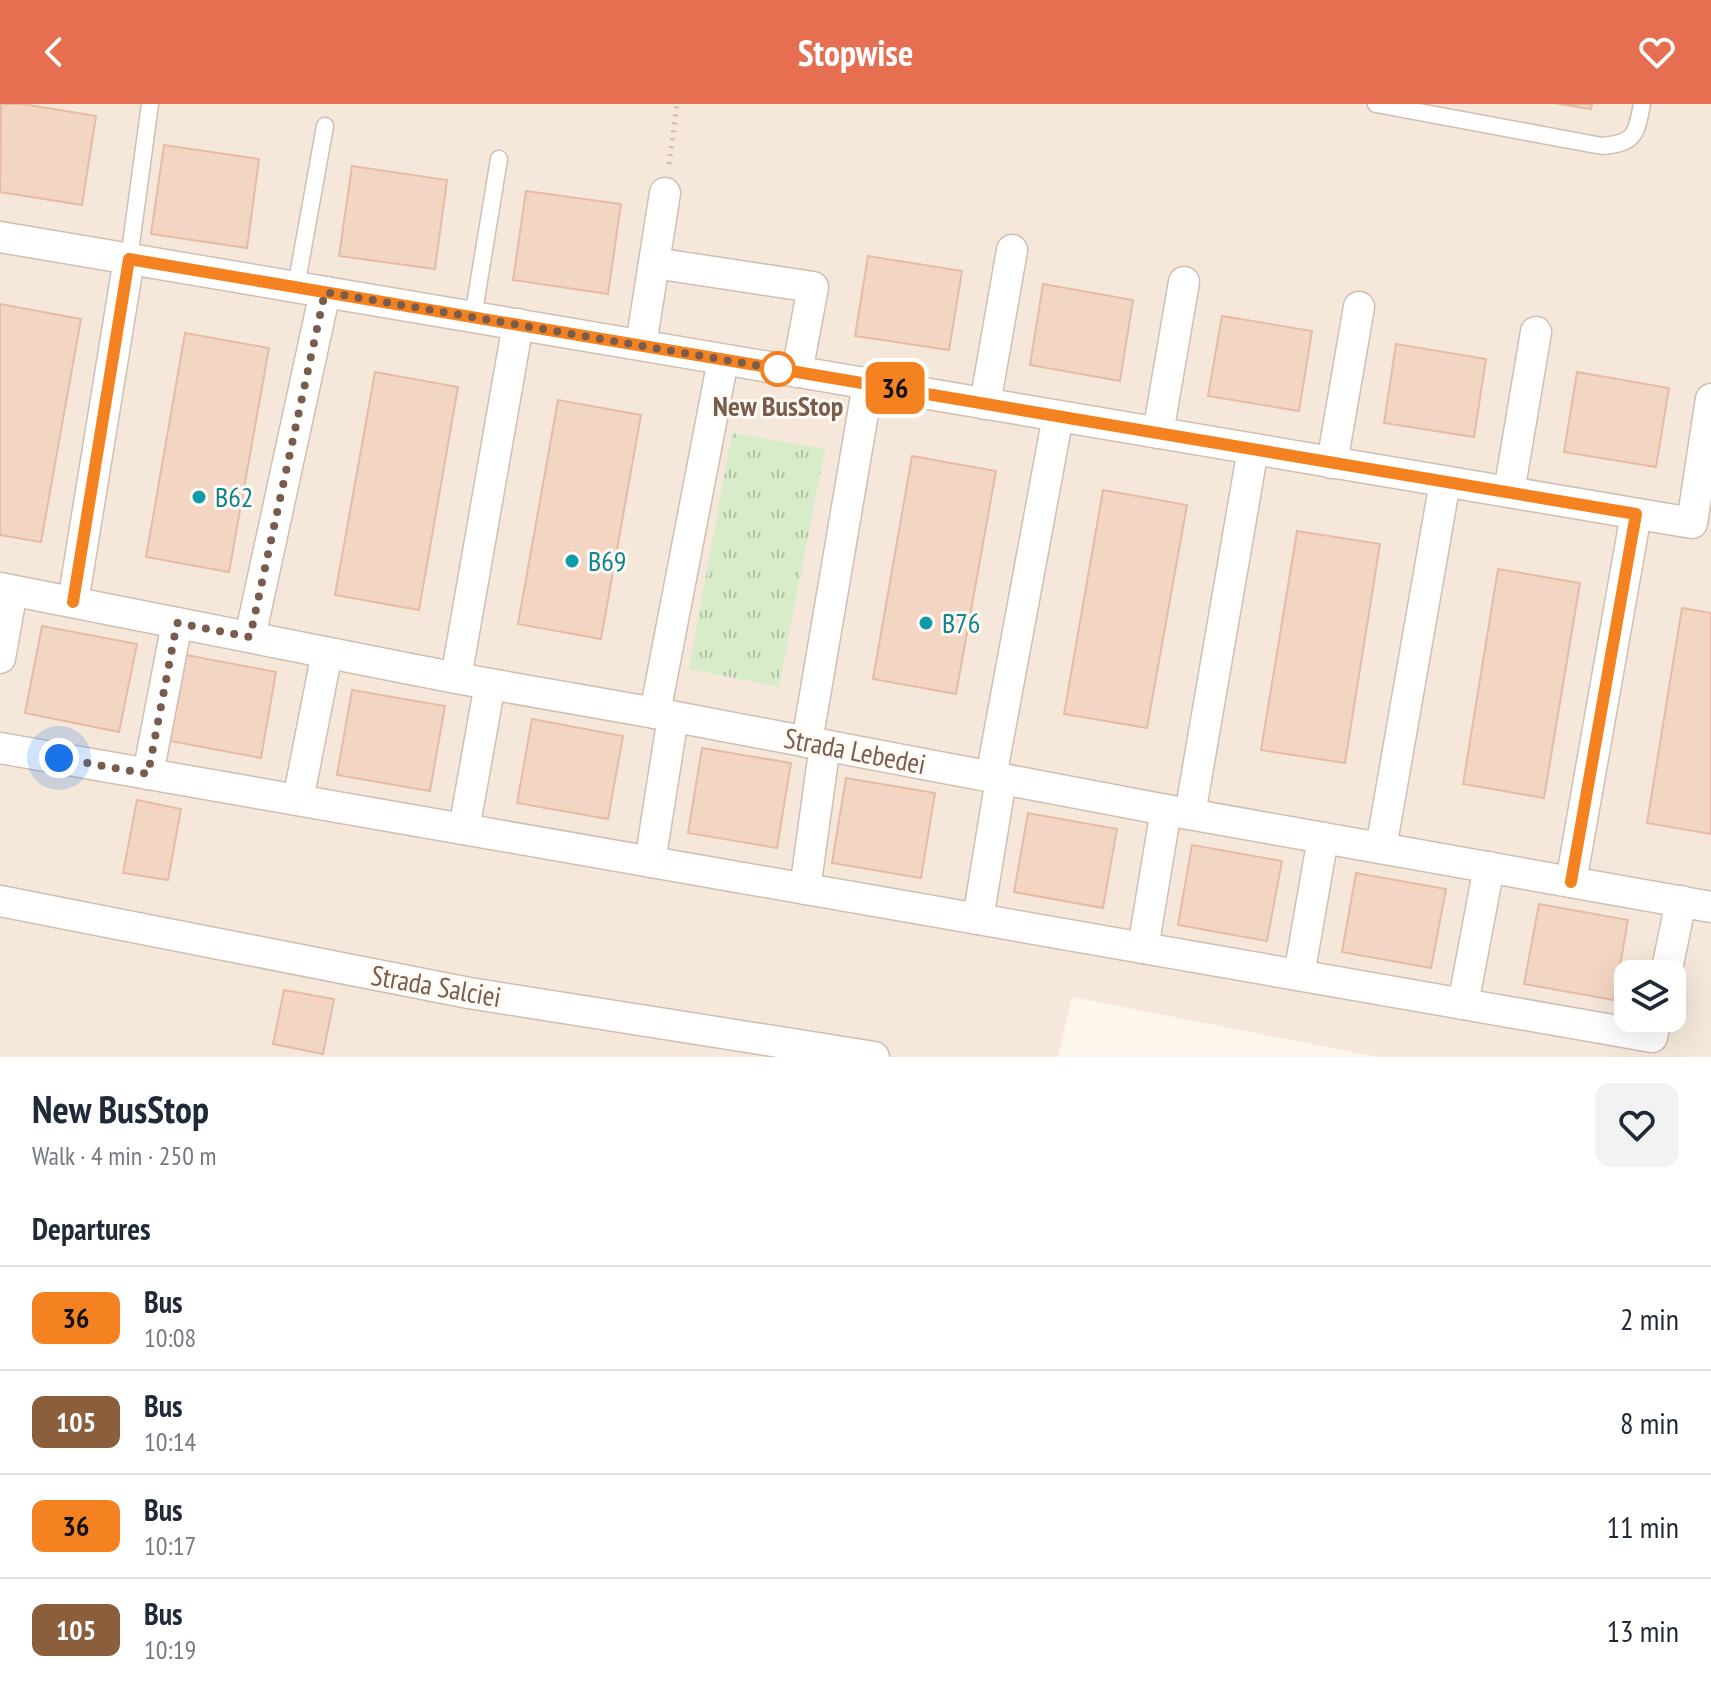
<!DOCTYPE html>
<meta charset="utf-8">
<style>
:root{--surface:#fff;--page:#f2f2f3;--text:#1f2937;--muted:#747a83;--line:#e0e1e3;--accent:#e76f51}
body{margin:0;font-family:"PT Sans Narrow",sans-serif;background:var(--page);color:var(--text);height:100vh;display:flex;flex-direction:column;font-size:30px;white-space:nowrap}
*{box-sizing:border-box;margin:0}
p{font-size:26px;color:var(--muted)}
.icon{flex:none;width:44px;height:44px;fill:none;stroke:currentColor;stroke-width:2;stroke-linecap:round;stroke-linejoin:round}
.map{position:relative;height:953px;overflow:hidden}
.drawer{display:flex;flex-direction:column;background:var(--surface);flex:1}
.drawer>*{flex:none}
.badge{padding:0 16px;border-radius:12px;font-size:28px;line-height:52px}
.tools{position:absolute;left:1614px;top:856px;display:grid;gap:16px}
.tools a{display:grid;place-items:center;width:72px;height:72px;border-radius:16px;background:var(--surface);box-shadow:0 8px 32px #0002;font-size:40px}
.you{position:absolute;width:40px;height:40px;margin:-20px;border:6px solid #fff;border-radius:50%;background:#1a73e8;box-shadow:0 0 0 12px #1a73e833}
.map>.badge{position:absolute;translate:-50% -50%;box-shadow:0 0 0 4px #fff}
h2{padding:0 32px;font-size:30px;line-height:72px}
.round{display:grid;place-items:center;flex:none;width:84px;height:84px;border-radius:16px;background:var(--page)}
.headline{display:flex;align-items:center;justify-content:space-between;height:136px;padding:0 32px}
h1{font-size:38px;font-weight:600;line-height:60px}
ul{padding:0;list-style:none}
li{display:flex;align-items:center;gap:24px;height:104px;padding:0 32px;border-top:2px solid var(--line)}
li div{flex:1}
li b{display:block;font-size:30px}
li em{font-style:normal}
li .badge{min-width:88px;font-weight:700;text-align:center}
header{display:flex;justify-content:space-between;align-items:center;height:104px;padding:0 32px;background:var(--accent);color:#fff;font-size:36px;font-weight:600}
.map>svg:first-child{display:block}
.residential{fill:#f5e8da;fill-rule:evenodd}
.grass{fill:url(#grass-tufts)}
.building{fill:#f3d5c3;stroke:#e6bba3;stroke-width:2}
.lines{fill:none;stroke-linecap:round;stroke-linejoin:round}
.lane-casing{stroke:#d1beb0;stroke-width:19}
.street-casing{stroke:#d1beb0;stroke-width:33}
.path{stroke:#d9b8a5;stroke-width:5;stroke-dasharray:2 6;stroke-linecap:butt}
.lane{stroke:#fff;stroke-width:16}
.street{stroke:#fff;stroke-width:30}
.line-casing{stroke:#fff;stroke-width:18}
.line{stroke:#f58220;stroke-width:12}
.walk{stroke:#7a5c4d;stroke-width:8;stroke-dasharray:0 14.4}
.stop-dot{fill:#fff;stroke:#f58220;stroke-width:4}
.culture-dot{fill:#0f9aa8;stroke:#fffaf3;stroke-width:3}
.labels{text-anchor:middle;stroke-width:6;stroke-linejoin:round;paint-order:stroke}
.stop-label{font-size:28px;font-weight:bold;fill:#7a5c4d;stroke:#fffaf3}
.culture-label{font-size:28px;fill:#0d838f;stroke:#fffaf3;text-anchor:start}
.street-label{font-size:28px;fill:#7a5c4d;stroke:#fffaf3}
</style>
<header><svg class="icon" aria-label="back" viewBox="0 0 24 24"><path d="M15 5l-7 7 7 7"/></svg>Stopwise<svg class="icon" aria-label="heart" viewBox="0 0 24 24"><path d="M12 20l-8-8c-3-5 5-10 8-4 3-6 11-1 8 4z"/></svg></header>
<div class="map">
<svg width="1711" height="953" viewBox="0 0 1711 953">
<defs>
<pattern id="grass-tufts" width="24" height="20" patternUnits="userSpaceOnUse" patternTransform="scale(2)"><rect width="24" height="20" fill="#d8ecc9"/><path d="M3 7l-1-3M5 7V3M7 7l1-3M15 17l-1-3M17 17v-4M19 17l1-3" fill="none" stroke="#b4c2a5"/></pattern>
</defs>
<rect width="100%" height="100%" fill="#fdf6ec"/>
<!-- residential -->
<path class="residential" d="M0,0H1711V953H1378L1072,893L1058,953H0ZM1628,870H1672V914H1628Z"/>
<!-- grass -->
<polygon class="grass" points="732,329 825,345 779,583 689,565"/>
<!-- building -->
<g class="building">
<polygon points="1,0 23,0 96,12 82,101 0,88"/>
<polygon points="1559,0 1592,0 1591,5"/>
<polygon points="164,41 259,55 247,144 151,130"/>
<polygon points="352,62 447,76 435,165 339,152"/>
<polygon points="526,87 621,100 608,190 513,176"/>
<polygon points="868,152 962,167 949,246 855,232"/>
<polygon points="1043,180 1133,196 1120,277 1030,261"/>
<polygon points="0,200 81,215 41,438 0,431"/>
<polygon points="1222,212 1312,227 1299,307 1208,292"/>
<polygon points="185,229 269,244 229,468 146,453"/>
<polygon points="1396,240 1486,255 1474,333 1384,319"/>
<polygon points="375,268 458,283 419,506 335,491"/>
<polygon points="1577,268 1669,284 1656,363 1564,348"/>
<polygon points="558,296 641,311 601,535 518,520"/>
<polygon points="912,352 996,367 956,590 873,575"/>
<polygon points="1103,386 1187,401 1147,624 1064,610"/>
<polygon points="1297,427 1380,440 1345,659 1261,646"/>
<polygon points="1498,465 1580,479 1544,694 1463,680"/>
<polygon points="1682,504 1711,509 1711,730 1647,719"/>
<polygon points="42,522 137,540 119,628 25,609"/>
<polygon points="186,551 276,568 261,654 170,637"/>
<polygon points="352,586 445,602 430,687 337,671"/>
<polygon points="532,615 623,632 608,715 517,699"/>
<polygon points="702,644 791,659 777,744 688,729"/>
<polygon points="846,674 935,689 921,774 832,759"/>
<polygon points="137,696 181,705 168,776 123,769"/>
<polygon points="1028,709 1117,725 1103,804 1014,788"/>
<polygon points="1192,741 1282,757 1267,837 1178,821"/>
<polygon points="1356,769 1446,785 1431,864 1342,848"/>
<polygon points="1539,800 1628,816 1614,896 1524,880"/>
<polygon points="284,886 334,895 323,950 273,940"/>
</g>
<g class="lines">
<!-- lane casing -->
<g class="lane-casing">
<g id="lane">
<path d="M1376,0L1602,42C1635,39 1636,31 1642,0"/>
<polyline points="129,155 150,0"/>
<polyline points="296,183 325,22"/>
<polyline points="473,213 499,55"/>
</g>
</g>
<!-- street casing -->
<g class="street-casing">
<g id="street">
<polyline points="0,133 1692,419 1711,295"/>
<polyline points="654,159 813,183 797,268"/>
<polyline points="641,241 665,89"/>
<polyline points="985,300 1012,146"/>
<polyline points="1158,329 1184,178"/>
<polyline points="1332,359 1359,203"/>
<polyline points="1509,388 1536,228"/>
<polyline points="0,484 456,574 655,609 1166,706 1711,803"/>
<polyline points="73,498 129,155"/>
<polyline points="250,533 325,188"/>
<polyline points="0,554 12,487"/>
<polyline points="456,574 518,220"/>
<polyline points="655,609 723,256"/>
<polyline points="807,638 868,280"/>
<polyline points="0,644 1652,933 1656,914"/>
<polyline points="148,670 177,519"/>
<polyline points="991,673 1058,312"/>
<polyline points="298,696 327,549"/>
<polyline points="1190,710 1253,345"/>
<polyline points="464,725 490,580"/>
<polyline points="1381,744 1445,378"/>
<polyline points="650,758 673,613"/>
<polyline points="1571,778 1636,410"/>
<polyline points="805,785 825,641"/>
<polyline points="0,797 469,889 874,953"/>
<polyline points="978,815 1001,675"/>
<polyline points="1143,844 1166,706"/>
<polyline points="1666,870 1681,797"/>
<polyline points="1299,871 1323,734"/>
<polyline points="1463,900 1489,763"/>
</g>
</g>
<!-- path -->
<polyline class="path" points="669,60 677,0"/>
<!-- lane -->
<use href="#lane" class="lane"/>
<!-- street -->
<use href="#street" class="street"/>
</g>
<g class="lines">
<!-- line casing -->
<g class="line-casing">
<polyline id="line" points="73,498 129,155 1636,410 1571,778"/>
</g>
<!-- line -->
<use href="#line" class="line"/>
<!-- walk -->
<polyline class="walk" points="59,654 148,670 177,519 250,533 325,188 778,265"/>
</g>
<!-- markers -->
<circle class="stop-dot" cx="778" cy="265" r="16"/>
<g class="culture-dot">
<circle cx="199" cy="393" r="8"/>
<circle cx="572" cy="457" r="8"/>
<circle cx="926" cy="519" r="8"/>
</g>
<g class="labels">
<!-- stop labels -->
<g class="stop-label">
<text x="778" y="312">New BusStop</text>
</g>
<!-- culture labels -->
<g class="culture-label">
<text x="215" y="403">B62</text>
<text x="588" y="467">B69</text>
<text x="942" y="529">B76</text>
</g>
<!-- street labels -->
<g class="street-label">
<text transform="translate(855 647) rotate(11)" y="10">Strada Lebedei</text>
<text transform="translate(436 882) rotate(10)" y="10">Strada Salciei</text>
</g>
</g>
</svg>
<div class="tools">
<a><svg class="icon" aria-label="layers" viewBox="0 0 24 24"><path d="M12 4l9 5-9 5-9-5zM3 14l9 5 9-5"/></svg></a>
</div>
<div class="you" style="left:59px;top:654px"></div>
<b class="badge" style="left:895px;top:284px;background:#f58220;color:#111">36</b>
</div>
<section class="drawer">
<div class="headline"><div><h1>New BusStop</h1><p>Walk · 4 min · 250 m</p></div><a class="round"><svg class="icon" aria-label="heart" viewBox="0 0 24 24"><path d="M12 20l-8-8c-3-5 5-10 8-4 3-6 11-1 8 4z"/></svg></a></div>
<h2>Departures</h2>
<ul>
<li><span class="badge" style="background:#f58220;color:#111">36</span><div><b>Bus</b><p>10:08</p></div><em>2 min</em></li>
<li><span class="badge" style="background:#8b5e3c;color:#fff">105</span><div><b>Bus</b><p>10:14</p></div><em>8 min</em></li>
<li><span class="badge" style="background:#f58220;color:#111">36</span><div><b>Bus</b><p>10:17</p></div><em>11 min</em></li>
<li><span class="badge" style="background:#8b5e3c;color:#fff">105</span><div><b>Bus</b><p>10:19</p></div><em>13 min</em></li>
</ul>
</section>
